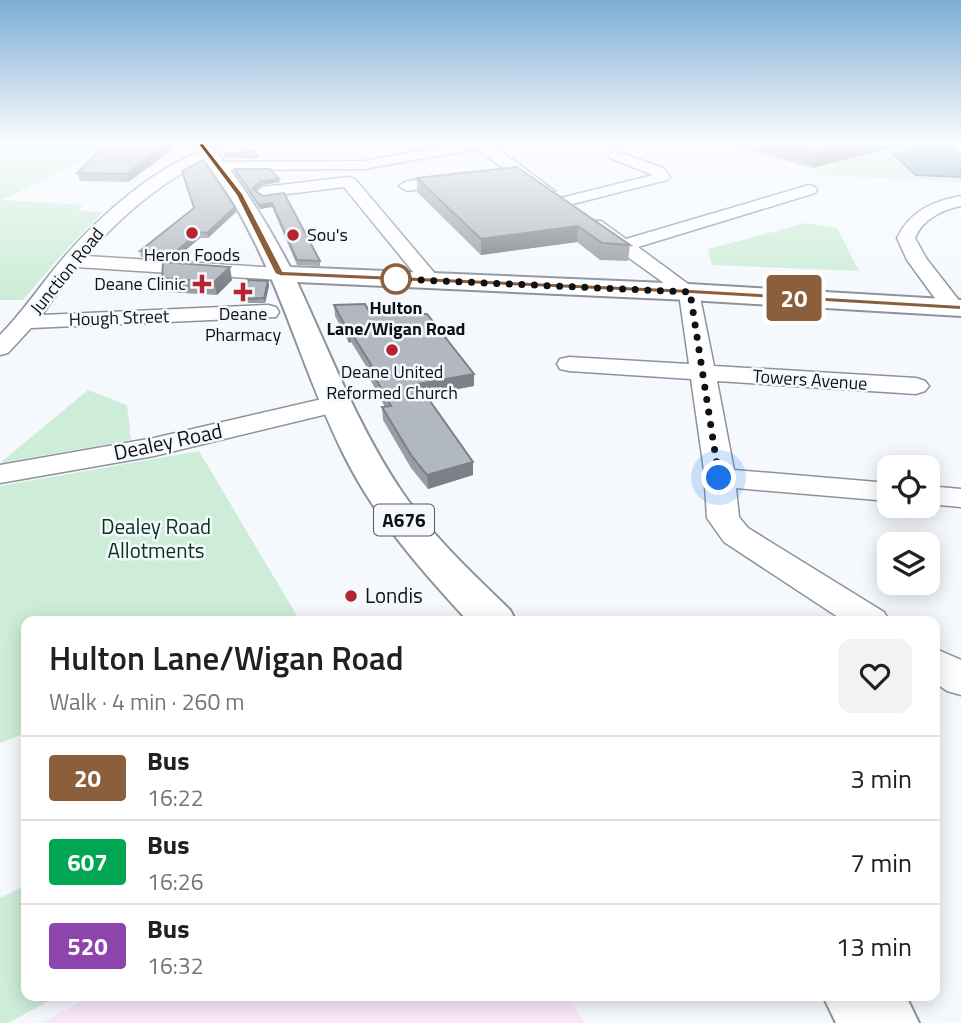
<!DOCTYPE html>
<meta charset="utf-8">
<style>
:root{--surface:#fff;--page:#f2f2f2;--text:#202124;--muted:#757577;--line:#e0e0e0}
body{margin:0;font-family:"Titillium Web",sans-serif;background:var(--page);color:var(--text);height:100vh;display:flex;flex-direction:column;font-size:26px;white-space:nowrap}
*{box-sizing:border-box;margin:0}
p{font-size:23px;color:var(--muted)}
.icon{flex:none;width:38px;height:38px;fill:none;stroke:currentColor;stroke-width:2;stroke-linecap:round;stroke-linejoin:round}
.map{position:relative;flex:1;overflow:hidden}
.side{position:absolute;left:21px;top:616px;width:919px;height:385px;display:flex;flex-direction:column;background:var(--surface);border-radius:14px;box-shadow:0 4px 18px #0003}
.side>*{flex:none}
.badge{padding:0 14px;border-radius:5px;font-size:24px;line-height:46px}
.controls{position:absolute;left:877px;top:455px;display:grid;gap:14px}
.controls a{display:grid;place-items:center;width:63px;height:63px;border-radius:14px;background:var(--surface);box-shadow:0 4px 18px #0003;font-size:35px}
.you{position:absolute;width:35px;height:35px;margin:-18px;border:5px solid #fff;border-radius:50%;background:#1a73e8;box-shadow:0 0 0 10px #1a73e833}
.map>.badge{position:absolute;translate:-50% -50%;box-shadow:0 0 0 4px #fff}
.round{display:grid;place-items:center;flex:none;width:74px;height:74px;border-radius:14px;background:var(--page)}
.summary{display:flex;align-items:center;justify-content:space-between;height:119px;padding:0 28px}
h1{font-size:33px;font-weight:600;line-height:52px}
ul{padding:0;list-style:none}
li{display:flex;align-items:center;gap:21px;height:84px;padding:0 28px;border-top:2px solid var(--line)}
li div{flex:1}
li b{display:block;font-size:26px}
li em{font-style:normal}
li .badge{min-width:77px;font-weight:700;text-align:center}
.map>svg:first-child{display:block}
.education{fill:#fae8fa}
.green{fill:#ceedd8}
.water{fill:#7ba1b2;stroke:#5b7683;stroke-width:2}
.lines{fill:none;stroke-linecap:round;stroke-linejoin:round}
.minor-casing{stroke:#8d939c;stroke-width:3}
.major-casing{stroke:#8d939c;stroke-width:4}
.minor{fill:#fff;fill-rule:evenodd}
.major{fill:#fff;fill-rule:evenodd}
.wall{fill:#999ea6}
.shaded-wall{fill:#7d8187}
.building{fill:#b2b8c1;stroke:#7d8187;stroke-width:2}
.line{fill:#8b5e3c;stroke:#fff;stroke-width:2}
.walk{stroke:#0f1215;stroke-width:7;stroke-dasharray:0 12.6}
.poi-dot{fill:#b52432;stroke:#f5f9fe;stroke-width:2.5}
.stop-dot{fill:#fff;stroke:#8b5e3c;stroke-width:3.5}
.labels{text-anchor:middle;stroke-width:5;stroke-linejoin:round;paint-order:stroke}
.far-poi-label{font-size:18px;fill:#0f1215;stroke:#f5f9fe}
.far-street-label{font-size:18px;fill:#0f1215;stroke:#f5f9fe}
.far-stop-label{font-size:18px;font-weight:bold;fill:#0f1215;stroke:#f5f9fe}
.shield{fill:#f5f9fe;stroke:#54575b;stroke-width:2}
.shield-label{font-size:19px;font-weight:bold;fill:#0f1215}
.street-label{font-size:21px;fill:#0f1215;stroke:#f5f9fe}
.park-label{font-size:21px;fill:#07341d;stroke:#f5f9fe}
.poi-label{font-size:21px;fill:#0f1215;stroke:#f5f9fe;text-anchor:start}
</style>
<div class="map">
<svg width="961" height="1023" viewBox="0 0 961 1023">
<rect width="100%" height="100%" fill="#f5f9fe"/>
<!-- education -->
<polygon class="education" points="92,996 565,996 585,1023 41,1023"/>
<!-- green -->
<g class="green">
<polygon points="0,144 93,144 93,155 2,200 83,205 78,211 103,212 64,252 23,300 0,300"/>
<polygon points="915,144 941,144 893,154 916,175 961,177 961,182 819,175 812,170"/>
<polygon points="806,223 837,228 859,271 712,265 708,249"/>
<polygon points="88,390 127,405 131,440 0,463"/>
<polygon points="199,451 300,621 26,621 26,733 0,743 0,486"/>
<polygon points="26,885 26,996 58,996 8,1023 0,1023 0,898"/>
</g>
<!-- water -->
<polygon class="water" points="941,144 950,145 961,156 961,177 916,175 893,154"/>
<g class="lines">
<!-- minor casing -->
<g class="minor-casing">
<g id="minor">
<polygon points="459,144 491,144 555,191 547,196 541,194 476,149 364,169 218,170 211,166 218,162 364,161"/>
<path d="M208,150L213,151V157C164,179 121,216 86,256L280,268L287,270L290,274L287,278L280,280L76,267L42,315L268,305L276,307L279,312L276,317L31,328L8,353L0,355V335C24,311 43,281 65,256C99,217 158,163 208,150Z"/>
<polygon points="615,151 663,168 670,177 667,180 569,205 557,205 555,202 557,199 653,175 610,158 608,155"/>
<polygon points="457,175 465,180 462,183 407,191 399,186 407,181"/>
<polygon points="348,177 355,179 437,276 440,280 437,284 423,284 344,187 263,197 255,192 263,187"/>
<polygon points="809,185 815,187 817,190 815,193 638,247 699,292 714,366 916,378 925,381 929,386 925,391 916,394 717,381 734,470 889,483 889,501 736,488 739,517 748,528 884,612 889,621 844,621 724,542 707,518 704,470 691,379 569,371 560,369 557,364 560,359 569,357 689,364 679,294 589,229 586,225 589,221 601,221 626,239"/>
<path d="M961,196V206C942,210 923,219 915,238L926,258L961,303V312H945L907,260L897,238C910,211 933,201 961,196Z"/>
<polygon points="335,396 344,398 348,404 344,410 154,456 0,483 0,465 154,438"/>
<polygon points="928,486 961,489 961,507 928,504"/>
<polygon points="934,648 961,660 961,695 947,691 934,682"/>
</g>
</g>
<!-- major casing -->
<g class="major-casing">
<g id="major">
<path d="M193,144H210C242,183 267,223 290,267L689,284L961,300V316L689,300L297,282C330,353 358,427 402,492C432,536 472,573 510,610L516,621H468C421,570 375,518 344,455C307,381 286,301 248,229C233,198 213,172 193,144Z"/>
<polygon points="823,996 906,996 919,1023 836,1023"/>
</g>
</g>
<!-- minor -->
<use href="#minor" class="minor"/>
<!-- major -->
<use href="#major" class="major"/>
</g>
<!-- wall -->
<g class="wall">
<polygon points="106,144 169,144 171,151 128,182 80,181 77,173"/>
<polygon points="729,144 908,144 813,168"/>
<polygon points="224,154 258,156 258,159 224,158"/>
<polygon points="517,167 630,245 628,261 600,260 577,242 481,255 417,192 417,178"/>
<polygon points="235,169 279,179 280,182 262,185 255,191 263,196 284,193 320,261 320,266 297,265 272,207 260,209 235,173"/>
<polygon points="182,171 235,207 236,212 208,238 200,238 175,259 141,257 140,251 194,209"/>
<polygon points="162,278 232,280 217,295 165,292"/>
<polygon points="268,281 269,286 265,303 244,303 243,299"/>
<polygon points="334,305 370,313 398,314 474,386 426,395 473,462 473,475 428,489 411,468 383,420 382,407 385,407 370,379 369,371 351,342 349,343 335,316"/>
</g>
<!-- shaded-wall -->
<g class="shaded-wall">
<polygon points="168,144 169,144 171,151 128,182 126,174"/>
<polygon points="859,144 908,144 813,168 816,154"/>
<polygon points="279,179 280,182 262,185 253,193 252,189 261,181"/>
<polygon points="272,203 272,207 260,209 259,205"/>
<polygon points="235,207 236,212 208,238 207,233"/>
<polygon points="578,226 577,242 481,255 481,239"/>
<polygon points="199,232 200,238 175,259 174,253"/>
<polygon points="230,267 232,280 217,295 214,282"/>
<polygon points="268,281 269,286 265,303 264,298"/>
<polygon points="348,331 350,331 351,342 349,343"/>
<polygon points="474,374 474,386 419,396 418,384"/>
<polygon points="473,462 473,475 428,489 427,475"/>
</g>
<!-- building -->
<g class="building">
<polygon points="106,144 168,144 126,174 77,173"/>
<polygon points="778,144 859,144 816,154"/>
<polygon points="254,151 258,156 224,154"/>
<polygon points="203,160 235,207 207,233 199,232 174,253 140,251 194,208 182,171"/>
<polygon points="517,167 630,245 602,243 578,226 481,239 417,178"/>
<polygon points="235,169 270,169 279,179 261,181 252,189 263,196 284,193 320,261 297,260 272,203 259,205"/>
<polygon points="163,262 230,267 214,282 162,278"/>
<polygon points="248,280 268,281 264,298 243,299"/>
<polygon points="365,304 370,313 395,309 398,314 427,314 474,374 418,384 473,462 427,475 411,455 382,407 391,406 369,367 372,366 350,331 348,331 334,305"/>
</g>
<!-- sky -->
<linearGradient id="sky" x2="0" y2="1"><stop stop-color="#7cacd2"/><stop offset="0.5" stop-color="#fafcff"/><stop offset="1" stop-color="#fafcff" stop-opacity="0"/></linearGradient>
<rect width="961" height="287" fill="url(#sky)"/>
<!-- line -->
<polygon class="line" points="203,143 243,194 283,271 690,289 961,305 961,310 690,294 280,276 275,274 236,195 198,144"/>
<g class="lines">
<!-- walk -->
<polyline class="walk" points="396,279 690,292 719,478"/>
</g>
<!-- markers -->
<g class="poi-dot">
<circle cx="192" cy="233" r="7"/>
<circle cx="293" cy="235" r="7"/>
<path d="M198.5 273.5h7v7h7v7h-7v7h-7v-7h-7v-7h7z"/>
<path d="M239.5 281.5h7v7h7v7h-7v7h-7v-7h-7v-7h7z"/>
<circle cx="392" cy="350" r="7"/>
<circle cx="351" cy="596" r="7"/>
</g>
<circle class="stop-dot" cx="396" cy="279" r="14"/>
<g class="labels">
<!-- far-poi labels -->
<g class="far-poi-label">
<text x="307" y="241" text-anchor="start">Sou's</text>
<text x="192" y="261">Heron Foods</text>
<text x="186" y="290" text-anchor="end">Deane Clinic</text>
<text x="243" y="320">Deane<tspan x="243" dy="21">Pharmacy</tspan></text>
<text x="392" y="378">Deane United<tspan x="392" dy="21">Reformed Church</tspan></text>
</g>
<!-- far-street labels -->
<g class="far-street-label">
<text transform="translate(67 271) rotate(-51)" y="6">Junction Road</text>
<text transform="translate(119 318) rotate(-2)" y="6">Hough Street</text>
<text transform="translate(810 380) rotate(4)" y="6">Towers Avenue</text>
</g>
<!-- far-stop labels -->
<g class="far-stop-label">
<text x="396" y="314">Hulton<tspan x="396" dy="21">Lane/Wigan Road</tspan></text>
</g>
<!-- shield labels -->
<rect class="shield" x="374" y="504.5" width="60" height="31" rx="5"/>
<g class="shield-label">
<text x="404" y="527">A676</text>
</g>
<!-- street labels -->
<g class="street-label">
<text transform="translate(168 442) rotate(-12)" y="7">Dealey Road</text>
</g>
<!-- park labels -->
<g class="park-label">
<text x="156" y="534">Dealey Road<tspan x="156" dy="24">Allotments</tspan></text>
</g>
<!-- poi labels -->
<g class="poi-label">
<text x="365" y="603">Londis</text>
</g>
</g>
</svg>
<div class="controls">
<a><svg class="icon" aria-label="locate" viewBox="0 0 24 24"><circle cx="12" cy="12" r="6"/><path d="M12 2v4M12 18v4M2 12h4M18 12h4"/></svg></a>
<a><svg class="icon" aria-label="layers" viewBox="0 0 24 24"><path d="M12 4l9 5-9 5-9-5zM3 14l9 5 9-5"/></svg></a>
</div>
<div class="you" style="left:719px;top:478px"></div>
<b class="badge" style="left:794px;top:298px;background:#8b5e3c;color:#fff">20</b>
<section class="side">
<div class="summary"><div><h1>Hulton Lane/Wigan Road</h1><p>Walk · 4 min · 260 m</p></div><a class="round"><svg class="icon" aria-label="heart" viewBox="0 0 24 24"><path d="M12 20l-8-8c-3-5 5-10 8-4 3-6 11-1 8 4z"/></svg></a></div>
<ul>
<li><span class="badge" style="background:#8b5e3c;color:#fff">20</span><div><b>Bus</b><p>16:22</p></div><em>3 min</em></li>
<li><span class="badge" style="background:#00a651;color:#fff">607</span><div><b>Bus</b><p>16:26</p></div><em>7 min</em></li>
<li><span class="badge" style="background:#8e44ad;color:#fff">520</span><div><b>Bus</b><p>16:32</p></div><em>13 min</em></li>
</ul>
</section>
</div>
